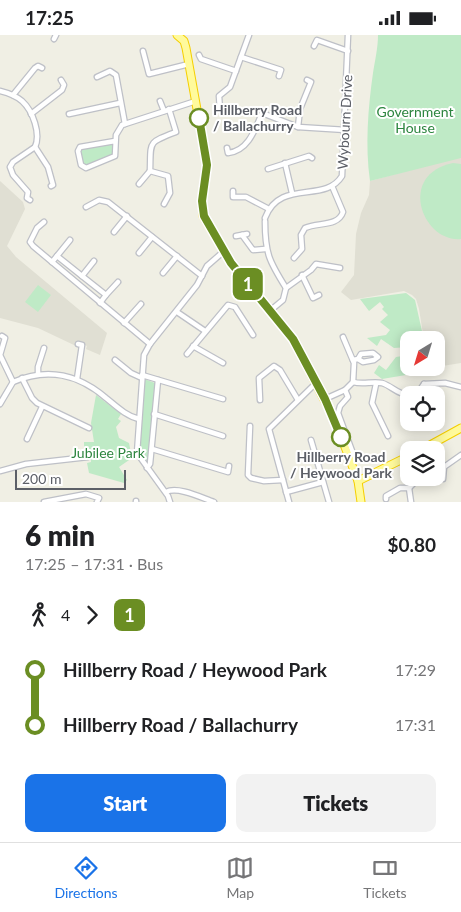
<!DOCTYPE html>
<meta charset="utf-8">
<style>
:root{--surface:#fff;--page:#f2f2f2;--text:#202124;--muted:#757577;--line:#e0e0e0;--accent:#1a73e8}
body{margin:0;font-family:Lato,sans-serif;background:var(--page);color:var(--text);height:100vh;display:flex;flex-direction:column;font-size:19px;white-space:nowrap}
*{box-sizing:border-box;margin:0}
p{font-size:16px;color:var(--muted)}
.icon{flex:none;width:28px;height:28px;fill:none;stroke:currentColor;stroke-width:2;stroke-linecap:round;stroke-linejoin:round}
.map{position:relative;height:467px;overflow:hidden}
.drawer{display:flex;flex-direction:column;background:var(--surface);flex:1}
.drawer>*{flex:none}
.badge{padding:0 10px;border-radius:8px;font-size:18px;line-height:32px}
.needle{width:32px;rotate:218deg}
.fabs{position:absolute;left:400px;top:296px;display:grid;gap:10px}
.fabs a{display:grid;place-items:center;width:45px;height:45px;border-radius:10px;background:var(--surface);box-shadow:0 2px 12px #0003;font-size:25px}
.scale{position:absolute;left:15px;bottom:12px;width:111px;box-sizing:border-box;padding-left:5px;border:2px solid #5c5f67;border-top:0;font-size:14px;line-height:18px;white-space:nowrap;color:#5c5f67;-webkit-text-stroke:4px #fff;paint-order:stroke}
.map>.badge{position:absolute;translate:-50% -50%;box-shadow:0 0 0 2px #fff}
.legs{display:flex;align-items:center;gap:8px;height:55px;padding:0 25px;font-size:16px}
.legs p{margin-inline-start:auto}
.headline{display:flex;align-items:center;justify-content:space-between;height:85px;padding:0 25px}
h1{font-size:28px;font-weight:800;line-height:38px}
.cta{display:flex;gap:10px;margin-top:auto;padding:10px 25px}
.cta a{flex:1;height:58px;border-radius:10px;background:var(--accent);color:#fff;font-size:20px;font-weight:800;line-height:58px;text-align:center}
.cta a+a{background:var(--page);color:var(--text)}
ul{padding:0 25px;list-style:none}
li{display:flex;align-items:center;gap:18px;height:55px;font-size:19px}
li i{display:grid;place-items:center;width:8px;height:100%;margin:0 6px;background:currentColor}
li i::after{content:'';width:12px;height:12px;margin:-6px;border:4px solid;border-radius:50%;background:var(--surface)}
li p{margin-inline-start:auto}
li:first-child i{background:linear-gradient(#0000 50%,currentColor 0)}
li:last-child i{background:linear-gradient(currentColor 50%,#0000 0)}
.status{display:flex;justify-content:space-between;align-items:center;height:35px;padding:0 25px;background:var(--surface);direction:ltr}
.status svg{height:14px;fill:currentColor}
.menu{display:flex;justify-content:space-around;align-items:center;height:70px;border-top:1px solid var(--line);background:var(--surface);font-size:14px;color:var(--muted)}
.menu a{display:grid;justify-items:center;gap:2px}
.menu .on{color:var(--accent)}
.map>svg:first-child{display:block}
.education{fill:#e0dfd3}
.green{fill:#bfeac6}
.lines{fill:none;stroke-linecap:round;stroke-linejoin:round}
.minor-casing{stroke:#bec0c7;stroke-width:7}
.trunk-casing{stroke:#f5cf00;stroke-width:9}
.minor{stroke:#fff;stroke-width:4.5}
.trunk{stroke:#fffa9c;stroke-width:7}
.line-1-casing{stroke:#fff;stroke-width:11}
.line-1{stroke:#6b8e23;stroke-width:8}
.stop-1-dot{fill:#fff;stroke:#6b8e23;stroke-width:2.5}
.labels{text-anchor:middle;stroke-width:4;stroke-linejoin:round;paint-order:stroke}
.stop-label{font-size:14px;font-weight:bold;fill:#5c5f67;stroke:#fff;text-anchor:start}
.park-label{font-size:14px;fill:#2d853f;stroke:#fff}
.street-label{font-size:14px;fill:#5c5f67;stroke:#fff}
</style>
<div class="status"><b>17:25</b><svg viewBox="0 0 49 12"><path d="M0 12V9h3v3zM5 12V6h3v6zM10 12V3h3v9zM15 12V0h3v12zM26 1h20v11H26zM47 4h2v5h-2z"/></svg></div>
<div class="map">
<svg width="461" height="467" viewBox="0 0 461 467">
<rect width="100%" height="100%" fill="#f0efe4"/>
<!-- education -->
<g class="education">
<polygon points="461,121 461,328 436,332 436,305 424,305 419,274 416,264 412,260 404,256 351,265 341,257 354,240 356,199 361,178 369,160 370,146"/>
<polygon points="0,146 23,167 25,174 7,211 16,222 107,298 100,320 86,314 87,311 78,307 76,311 38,293 0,283"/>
</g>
<!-- green -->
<g class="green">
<path d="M378,0H461V123L370,146C365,111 368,73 373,38C375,25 378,13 378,0Z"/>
<polygon points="110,108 114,112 113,121 87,132 83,129 80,114"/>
<path d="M453,128L461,129V204C423,208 396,140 453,128Z"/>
<polygon points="38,250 51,260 38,277 25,267"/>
<polygon points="406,258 415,265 424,305 409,305 409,312 394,313 381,304 377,311 367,303 386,300 390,295 380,287 388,280 382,274 384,272 380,267 369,276 360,264"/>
<polygon points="409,320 409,332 421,334 412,339 382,344 374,338 379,330 386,335 396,322"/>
<polygon points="144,344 155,348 149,425 147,426 142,422 139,413"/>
<polygon points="96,360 121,379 118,384 121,386 116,392 119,403 129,408 132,423 119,432 127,445 124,448 89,438 87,428 91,427 90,417 84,417 84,407 94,407 91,388"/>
</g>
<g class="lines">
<!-- minor casing -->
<g class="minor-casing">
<g id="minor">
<polyline points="54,4 56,0"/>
<polyline points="314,11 317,5 348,16"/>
<polyline points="143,16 149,39 189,29"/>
<polyline points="199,20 201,24 236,36"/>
<polyline points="241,22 281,35 279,41"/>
<polyline points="97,42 110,36 116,40 125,89"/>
<path d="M0,56C8,58 16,61 22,66C33,76 41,99 35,112L13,127L10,132L13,140L28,157L27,163L30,165"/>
<polyline points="13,60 35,33 38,31 42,33"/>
<polyline points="160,66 164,76"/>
<polyline points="224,76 220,75 219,61 230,52 249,0"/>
<polyline points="31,79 62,55 64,50 61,45"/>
<polyline points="69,79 120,68"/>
<polyline points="298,92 300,74 311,47 307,45"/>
<polyline points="115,106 80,112 78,116 81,130 86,133 115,121 116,100 122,90 196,66"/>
<polyline points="35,112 48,132 53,150 51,151"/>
<path d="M227,113L228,118C248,116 255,95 262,78L298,92L346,95"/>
<polyline points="285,128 292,158"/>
<polyline points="268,134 309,121 312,123"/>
<polyline points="139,149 150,136"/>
<polyline points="233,156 233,162 246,162 269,174"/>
<path d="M164,169L170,158L168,141L150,136C151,106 147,108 176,97L169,74"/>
<polyline points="86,172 99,165 108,167 202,241"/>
<path d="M265,183C280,143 325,169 342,141L348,0"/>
<path d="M265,186C265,218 269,226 286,253L283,265L271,275"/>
<polyline points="44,187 37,193 30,207 33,211 150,309"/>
<polyline points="114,197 127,181"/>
<polyline points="242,200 253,215 265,214"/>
<polyline points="236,201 247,199"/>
<polyline points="139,218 152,202"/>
<polyline points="57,221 70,205"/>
<path d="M294,223L302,214L301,200L305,193C318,187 338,192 343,177L332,151"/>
<polyline points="94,226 82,241 106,260 100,268"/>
<polyline points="52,227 57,221 82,241"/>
<polyline points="163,238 177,221"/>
<polyline points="302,240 313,263 319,260"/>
<polyline points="286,253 311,235 316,229 340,233"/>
<polyline points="106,260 118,247"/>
<polyline points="177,277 205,296"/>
<polyline points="124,288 141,269"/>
<polyline points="2,301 5,303 0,320 13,347"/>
<polyline points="193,311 223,328"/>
<polyline points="187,319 228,270 235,272 253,300"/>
<polyline points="115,325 131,338 142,343"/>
<polyline points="353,325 358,324 361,319 373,318 378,322 374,325 363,327 358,324"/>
<polyline points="38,339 38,332 44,313"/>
<polyline points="142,340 223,364"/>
<polyline points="22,343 32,363 37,368 89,393"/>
<polyline points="77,344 82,310 78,309"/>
<path d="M353,347C363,350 372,346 382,348C392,351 398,360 409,360"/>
<polyline points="376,349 372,368 388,401"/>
<polyline points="424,349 445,348 461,352"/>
<polyline points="345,355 348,362 340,371 338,378 355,424"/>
<polyline points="410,360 419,356 424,349"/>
<polyline points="325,364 345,355 353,347 354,328 343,302"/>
<polyline points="260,365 259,343 274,331 280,335 298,365"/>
<path d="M0,369L13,347C48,332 78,339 106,363C116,371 126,381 139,384"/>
<polyline points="154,379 223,401"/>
<polyline points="434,388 438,389"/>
<polyline points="250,391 248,440 251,443 264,446 283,445"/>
<polyline points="27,404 42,372"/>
<polyline points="311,405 329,467"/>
<polyline points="152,414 228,437 229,431"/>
<polyline points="147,433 150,429 158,345"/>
<polyline points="0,436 26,429 88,422 87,418"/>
<polyline points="443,444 444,432 461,420"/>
<polyline points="409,453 420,442"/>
<path d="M166,457C178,451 202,463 214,467"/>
<polyline points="286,457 323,447"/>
<polyline points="386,464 386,461 400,453 409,453 411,467"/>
<polyline points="44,467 86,459 99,463 97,467"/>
<polyline points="136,467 136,466"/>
<polyline points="170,467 168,461 137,418 144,320 150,309 197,250 207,231 223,217"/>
<polyline points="289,467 269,394 316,348"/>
</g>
</g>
<!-- trunk casing -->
<g class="trunk-casing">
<g id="trunk">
<polyline points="177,0 184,6 186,13 207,130 202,166 203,181 231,228 293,304 335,386 358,446 361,467"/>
<polyline points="421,415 461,393"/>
<polyline points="358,446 409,421"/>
</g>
</g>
<!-- minor -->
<use href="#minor" class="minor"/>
<!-- trunk -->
<use href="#trunk" class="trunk"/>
</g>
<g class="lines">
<!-- line-1 casing -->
<g class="line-1-casing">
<polyline id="line-1" points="199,83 207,130 202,166 204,181 231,228 293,304 325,364 341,402"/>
</g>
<!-- line-1 -->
<use href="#line-1" class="line-1"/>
</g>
<!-- markers -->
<g class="stop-1-dot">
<circle cx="199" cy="83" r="9"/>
<circle cx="341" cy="402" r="9"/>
</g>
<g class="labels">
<!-- stop labels -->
<g class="stop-label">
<text x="213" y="80">Hillberry Road<tspan x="213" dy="16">/ Ballachurry</tspan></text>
<text x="341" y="427" text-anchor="middle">Hillberry Road<tspan x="341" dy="16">/ Heywood Park</tspan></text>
</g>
<!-- park labels -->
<g class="park-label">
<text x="415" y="82">Government<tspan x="415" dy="16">House</tspan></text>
<text x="108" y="423">Jubilee Park</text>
</g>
<!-- street labels -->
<g class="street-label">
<text transform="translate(345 87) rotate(-87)" y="5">Wybourn Drive</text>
</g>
</g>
</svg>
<div class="fabs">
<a><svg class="needle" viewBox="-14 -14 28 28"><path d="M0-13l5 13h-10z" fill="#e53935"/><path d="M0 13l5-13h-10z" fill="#757577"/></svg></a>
<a><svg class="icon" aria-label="locate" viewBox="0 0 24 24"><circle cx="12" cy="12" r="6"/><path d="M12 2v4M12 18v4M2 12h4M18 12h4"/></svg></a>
<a><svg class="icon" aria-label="layers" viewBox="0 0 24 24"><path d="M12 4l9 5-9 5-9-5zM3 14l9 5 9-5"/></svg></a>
</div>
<div class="scale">200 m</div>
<b class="badge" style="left:248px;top:249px;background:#6b8e23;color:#fff">1</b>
</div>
<section class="drawer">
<div class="headline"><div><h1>6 min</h1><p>17:25 – 17:31 · Bus</p></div><b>$0.80</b></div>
<div class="legs"><svg class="icon" aria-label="walk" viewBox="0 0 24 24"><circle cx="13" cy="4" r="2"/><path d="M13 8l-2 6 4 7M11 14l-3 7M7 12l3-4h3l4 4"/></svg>4<svg class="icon" aria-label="forward" viewBox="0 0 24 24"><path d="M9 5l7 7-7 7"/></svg><b class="badge" style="background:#6b8e23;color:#fff">1</b></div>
<ul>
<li><i style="color:#6b8e23"></i><b>Hillberry Road / Heywood Park</b><p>17:29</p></li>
<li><i style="color:#6b8e23"></i><b>Hillberry Road / Ballachurry</b><p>17:31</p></li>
</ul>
<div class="cta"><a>Start</a><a>Tickets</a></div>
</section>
<nav class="menu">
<a class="on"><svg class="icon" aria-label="directions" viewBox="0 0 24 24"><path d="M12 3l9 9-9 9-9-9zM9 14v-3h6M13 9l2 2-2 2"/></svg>Directions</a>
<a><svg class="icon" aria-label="map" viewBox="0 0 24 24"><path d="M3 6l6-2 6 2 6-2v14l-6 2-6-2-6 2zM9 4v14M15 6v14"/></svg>Map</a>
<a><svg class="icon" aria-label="tickets" viewBox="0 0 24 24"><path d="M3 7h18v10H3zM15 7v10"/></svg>Tickets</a>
</nav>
